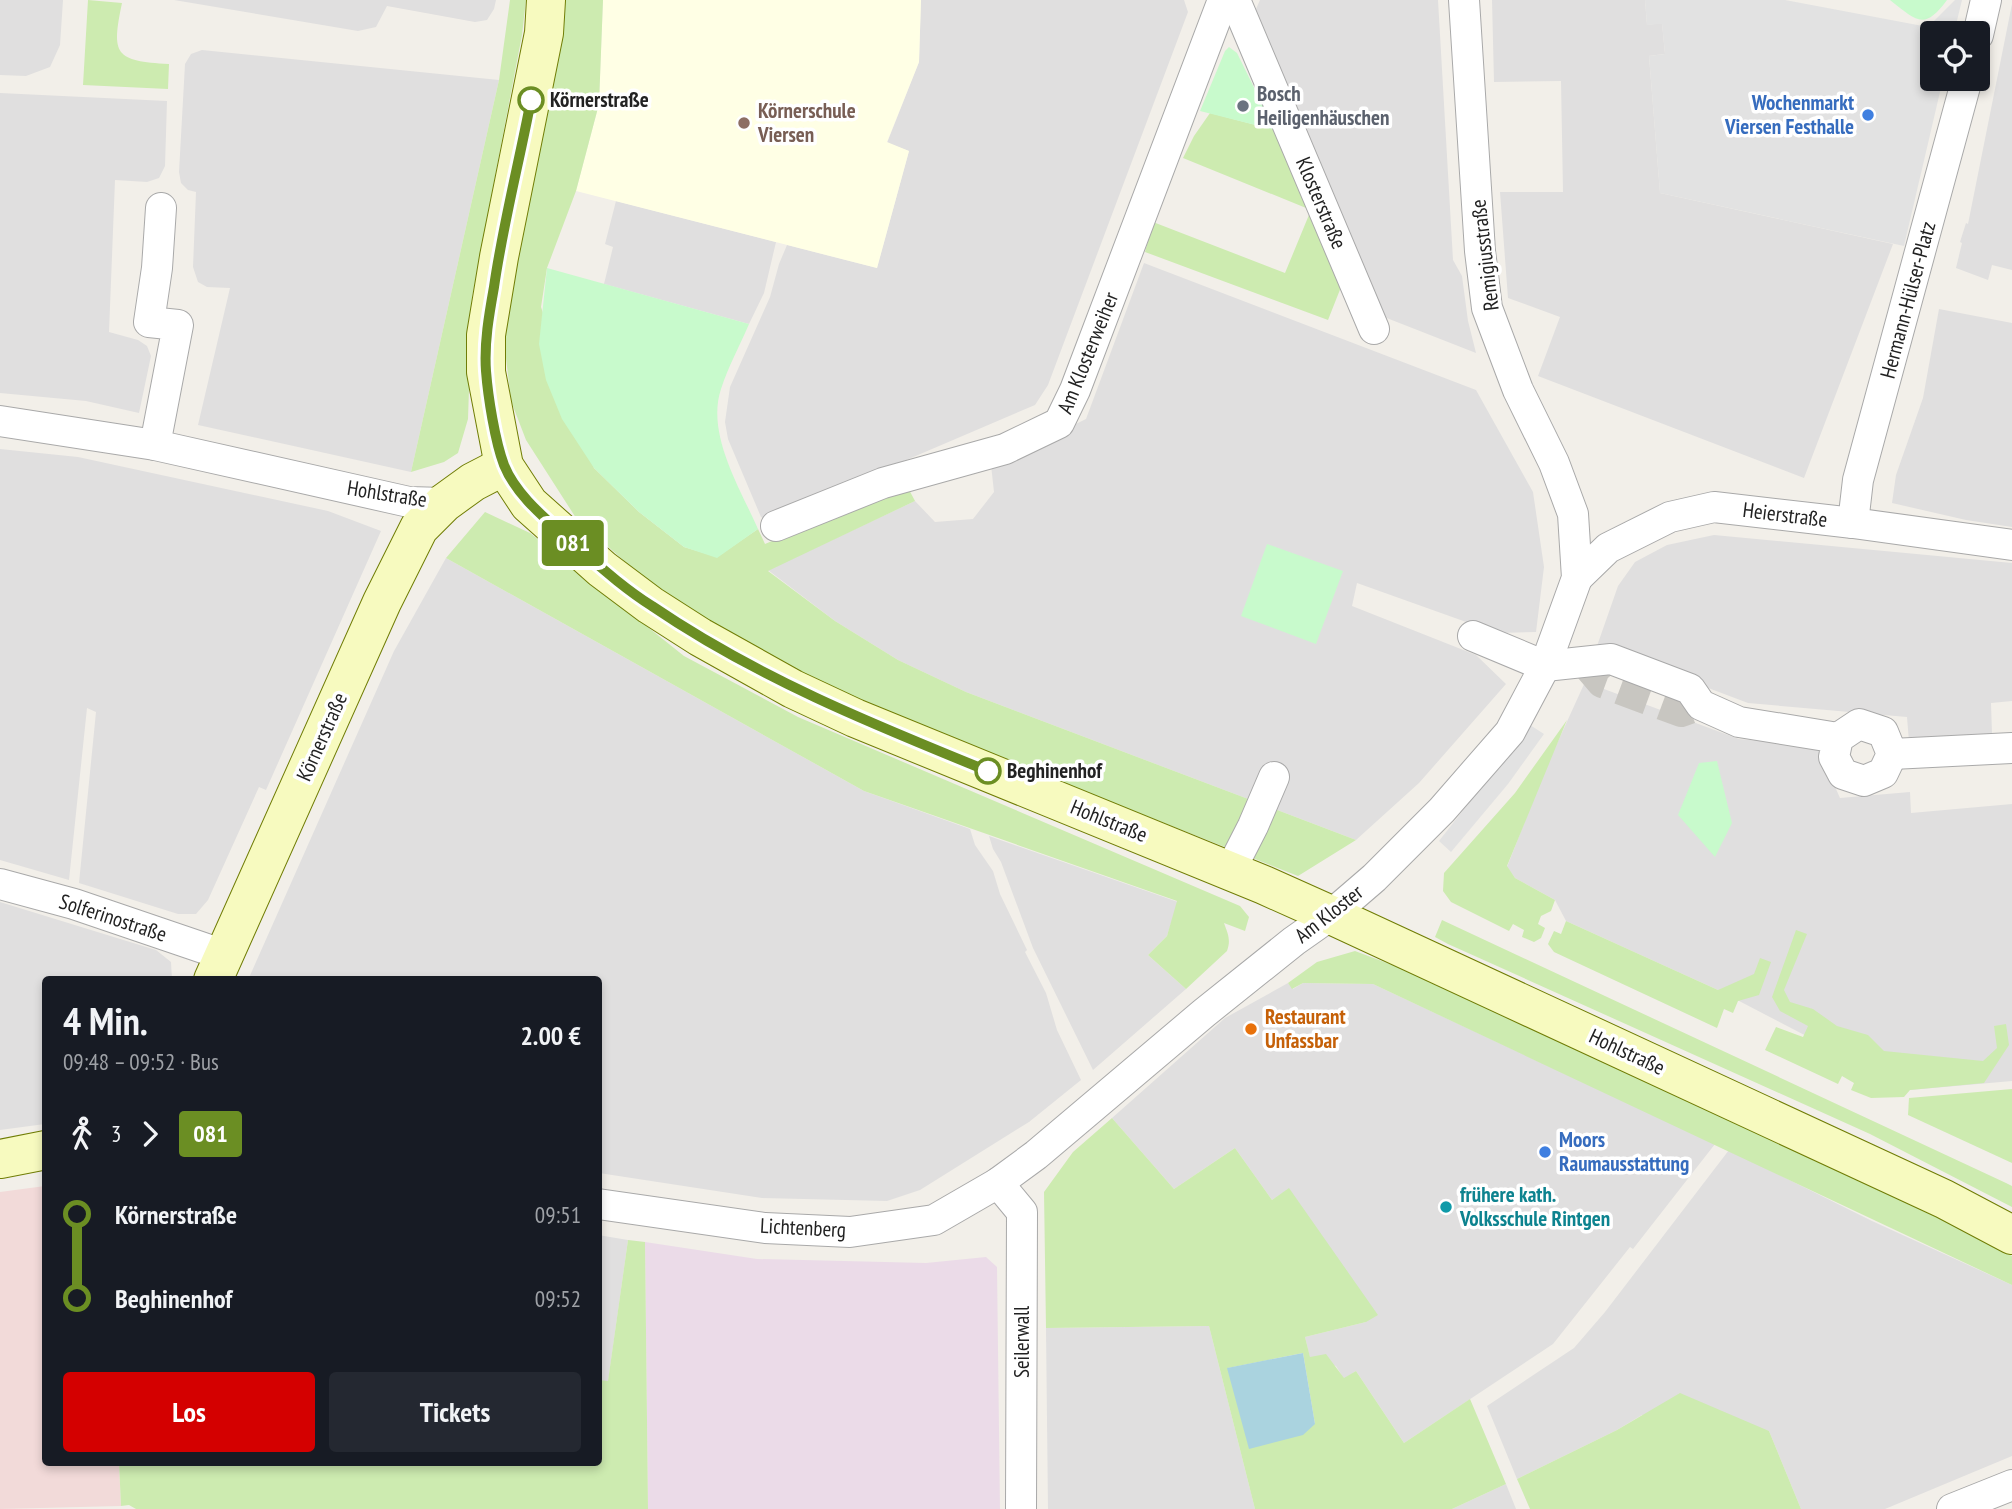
<!DOCTYPE html>
<html lang="de">
<meta charset="utf-8">
<style>
:root{--surface:#171b24;--page:#242831;--text:#f1f3f6;--muted:#9ea1a6;--accent:#d40000}
body{margin:0;font-family:"PT Sans Narrow",sans-serif;background:var(--page);color:var(--text);height:100vh;display:flex;flex-direction:column;font-size:26px;white-space:nowrap}
*{box-sizing:border-box;margin:0}
p{font-size:23px;color:var(--muted)}
.icon{flex:none;width:38px;height:38px;fill:none;stroke:currentColor;stroke-width:2;stroke-linecap:round;stroke-linejoin:round}
.map{position:relative;flex:1;overflow:hidden}
.details{position:absolute;left:42px;top:976px;width:560px;height:490px;display:flex;flex-direction:column;background:var(--surface);border-radius:7px;box-shadow:0 4px 10px #0003}
.details>*{flex:none}
.badge{padding:0 14px;border-radius:5px;font-size:24px;line-height:46px}
.tools{position:absolute;left:1920px;top:21px;display:grid;gap:14px}
.tools a{display:grid;place-items:center;width:70px;height:70px;border-radius:7px;background:var(--surface);box-shadow:0 4px 10px #0003;font-size:35px}
.map>.badge{position:absolute;translate:-50% -50%;box-shadow:0 0 0 4px #fff}
.legs{display:flex;align-items:center;gap:10px;height:77px;padding:0 21px;font-size:23px}
.legs p{margin-inline-start:auto}
.head{display:flex;align-items:center;justify-content:space-between;height:119px;padding:0 21px}
h1{font-size:38px;font-weight:700;line-height:52px}
.button{display:flex;gap:14px;margin-top:auto;padding:14px 21px}
.button a{flex:1;height:80px;border-radius:7px;background:var(--accent);color:#fff;font-size:28px;font-weight:700;line-height:80px;text-align:center}
.button a+a{background:var(--page);color:var(--text)}
ul{padding:0 21px;list-style:none}
li{display:flex;align-items:center;gap:24px;height:84px;font-size:26px}
li i{display:grid;place-items:center;width:10px;height:100%;margin:0 9px;background:currentColor}
li i::after{content:'';width:18px;height:18px;margin:-9px;border:5px solid;border-radius:50%;background:var(--surface)}
li p{margin-inline-start:auto}
li:first-child i{background:linear-gradient(#0000 50%,currentColor 0)}
li:last-child i{background:linear-gradient(currentColor 50%,#0000 0)}
.map>svg:first-child{display:block}
.residential{fill:#e0dfdf}
.commercial{fill:#f2dad9}
.industrial{fill:#ebdbe8}
.education{fill:#ffffe5}
.grass{fill:#cdebb0;fill-rule:evenodd}
.park{fill:#c8facc}
.parking{fill:#e2e2e2}
.water{fill:#aad3df}
.lines{fill:none;stroke-linecap:round;stroke-linejoin:round}
.minor-tunnel{stroke:#c8c6c1;stroke-width:30;stroke-dasharray:30 15;stroke-linecap:butt}
.minor-casing{stroke:#a9a9a9;stroke-width:32}
.secondary-casing{stroke:#707d05;stroke-width:40}
.minor{stroke:#fff;stroke-width:30}
.secondary{stroke:#f7fabf;stroke-width:38}
.line-1-casing{stroke:#fff;stroke-width:16}
.line-1{stroke:#6b8e23;stroke-width:10}
.stop-1-dot{fill:#fff;stroke:#6b8e23;stroke-width:3.5}
.worship-dot{fill:#6b7280;stroke:#fff;stroke-width:2.5}
.shop-dot{fill:#3f7fe0;stroke:#fff;stroke-width:2.5}
.education-dot{fill:#8d6e63;stroke:#fff;stroke-width:2.5}
.food-dot{fill:#e8710a;stroke:#fff;stroke-width:2.5}
.culture-dot{fill:#0f9aa8;stroke:#fff;stroke-width:2.5}
.labels{text-anchor:middle;stroke-width:7;stroke-linejoin:round;paint-order:stroke}
.worship-label{font-size:21px;font-weight:bold;fill:#5b616d;stroke:#fff;text-anchor:start}
.stop-label{font-size:21px;font-weight:bold;fill:#222;stroke:#fff;text-anchor:start}
.shop-label{font-size:21px;font-weight:bold;fill:#366cbe;stroke:#fff;text-anchor:end}
.education-label{font-size:21px;font-weight:bold;fill:#785e54;stroke:#fff;text-anchor:start}
.street-label{font-size:21px;fill:#222;stroke:#fff}
.food-label{font-size:21px;font-weight:bold;fill:#c56008;stroke:#fff;text-anchor:start}
.culture-label{font-size:21px;font-weight:bold;fill:#0d838f;stroke:#fff;text-anchor:start}
</style>
<div class="map">
<svg width="2012" height="1509" viewBox="0 0 2012 1509">
<rect width="100%" height="100%" fill="#f2efe9"/>
<!-- residential -->
<g class="residential">
<polygon points="0,0 63,0 60,45 50,67 26,76 0,75"/>
<polygon points="174,0 496,0 494,9 487,20 475,22 387,6 376,27 358,31"/>
<polygon points="921,0 1184,0 1188,12 1048,385 1035,405 780,514 769,521 761,517 728,439 725,422 730,387 770,297 779,264 787,245 877,268 909,151 887,143 919,62"/>
<polygon points="1260,0 1438,0 1453,260 1462,276 1468,321 1476,353 1379,315 1256,24 1256,9"/>
<polygon points="1492,0 1645,0 1647,25 1662,23 1665,54 1649,56 1660,193 1893,244 1804,478 1538,376 1560,317 1508,298 1500,192 1563,192 1561,81 1494,82"/>
<polygon points="2012,4 2012,270 1992,265 1988,280 1956,268 1962,243 1960,242 1966,223 1968,224"/>
<polygon points="202,50 499,80 411,472 198,425 230,288 207,287 198,282 193,267 196,192 188,190 181,183 179,172 185,64 191,54"/>
<polygon points="0,93 167,101 165,166 159,178 147,182 115,180 109,332 138,340 147,346 151,356 139,413 86,401 0,393"/>
<polygon points="616,201 776,242 764,293 749,324 604,284 613,247 605,244"/>
<polygon points="1144,263 1476,390 1533,492 1544,567 1536,632 1497,633 1357,583 1352,606 1476,655 1506,684 1419,783 1356,840 966,692 898,660 835,621 768,570 915,501 935,522 973,519 994,492 991,465 1086,419"/>
<polygon points="1939,309 2012,323 2012,527 1966,520 1892,503 1896,475 1923,398"/>
<polygon points="0,449 78,457 328,511 381,531 266,790 259,787 208,900 196,914 178,914 79,883 96,712 87,708 69,880 0,860"/>
<polygon points="1714,535 2012,563 2012,701 1991,703 1992,734 1909,742 1907,717 1748,703 1597,646 1618,586 1635,562 1667,545"/>
<polygon points="446,558 864,791 970,829 975,845 993,871 1000,894 1027,950 1025,952 1046,993 1057,1030 1081,1080 1029,1122 920,1190 887,1201 762,1198 599,1173 598,980 248,980 394,651"/>
<polygon points="1585,682 1739,739 1817,746 1840,798 1910,792 1911,813 2012,804 2012,1081 1910,1090 1718,990 1566,921 1555,900 1515,878 1507,867 1545,770"/>
<polygon points="989,836 1178,902 1167,936 1148,955 1186,989 1093,1070 1033,948 1001,862 993,849"/>
<polygon points="0,902 156,950 171,962 172,980 46,980 45,1124 0,1130"/>
<polygon points="1288,983 1293,989 1303,983 1373,984 1715,1144 1633,1249 1630,1247 1553,1344 1404,1443 1356,1371 1344,1379 1336,1366 1310,1358 1305,1337 1366,1322 1289,1189 1272,1200 1235,1148 1174,1189 1112,1118 1225,1018"/>
<polygon points="1729,1150 1872,1221 2012,1285 2012,1456 1885,1509 1801,1509 1769,1431 1642,1415 1617,1430 1517,1479 1487,1406 1574,1348 1605,1312"/>
<polygon points="598,1235 628,1240 608,1382 599,1380"/>
<polygon points="1209,1326 1255,1509 1048,1509 1046,1328"/>
<polygon points="1506,1484 1516,1509 1452,1509"/>
</g>
<!-- commercial -->
<polygon class="commercial" points="45,1186 46,1463 119,1463 121,1506 0,1509 0,1192"/>
<!-- industrial -->
<polygon class="industrial" points="645,1242 757,1259 926,1263 986,1257 997,1267 1000,1509 648,1509"/>
<!-- education -->
<polygon class="education" points="603,0 921,0 919,62 887,142 909,151 877,268 576,191 599,104"/>
<!-- grass -->
<g class="grass">
<path d="M88,0L122,3C111,55 115,61 169,64L168,89L83,85Z"/>
<polygon points="510,0 526,0 522,35 472,297 468,419 458,453 444,462 411,472 499,80"/>
<polygon points="562,0 603,0 599,104 576,191 547,268 541,307 594,468 639,512 684,547 717,557 758,529 765,544 906,484 915,501 768,571 835,621 898,660 966,692 1356,840 1298,876 831,691 670,602 576,518 526,440 511,401 503,332"/>
<polygon points="1210,113 1275,130 1343,282 1328,320 1145,252 1153,222 1285,273 1311,210 1183,158 1194,136"/>
<path d="M485,512L530,533L684,656L798,717L1240,906L1249,917L1245,931L1224,923C1228,934 1231,940 1227,951L1186,989L1148,955L1167,936L1177,901L864,791L446,558Z"/>
<polygon points="1567,720 1507,866 1515,878 1555,900 1551,911 1541,916 1538,924 1545,928 1541,938 1534,942 1522,937 1524,930 1513,924 1509,931 1451,902 1443,891 1444,873 1515,793"/>
<polygon points="1442,920 2006,1183 2012,1186 2012,1207 1870,1134 1448,944 1435,937"/>
<polygon points="1566,921 1718,990 1754,974 1760,958 1771,962 1759,995 1738,1001 1733,1013 1724,1009 1717,1028 1554,952 1548,944 1554,931 1561,934"/>
<polygon points="1796,930 1807,934 1784,990 1790,1002 1813,1009 1837,1026 1868,1035 1884,1051 1983,1061 1997,1048 1994,1026 2006,1024 2009,1045 1984,1083 1910,1090 1904,1097 1871,1098 1851,1090 1854,1083 1842,1076 1838,1084 1765,1050 1776,1027 1803,1037 1808,1026 1780,1011 1772,997"/>
<polygon points="1355,951 1403,969 1941,1218 2012,1256 2012,1285 1373,984 1303,983 1292,989 1288,983 1317,962"/>
<polygon points="2012,1089 2012,1163 1908,1115 1909,1098"/>
<path d="M1112,1118L1174,1189L1235,1148L1272,1200L1289,1188L1378,1315L1366,1322L1305,1337L1310,1357L1326,1354L1344,1378L1356,1371L1404,1443L1470,1399L1506,1484L1452,1509H1255L1209,1326L1046,1328L1044,1192L1073,1152ZM1303,1353L1315,1424L1227,1368H1228Z"/>
<polygon points="628,1240 645,1242 648,1509 136,1509 129,1505 121,1506 119,1463 598,1463 599,1380 608,1381"/>
<polygon points="1680,1393 1769,1431 1801,1509 1530,1509 1517,1479 1617,1430"/>
</g>
<!-- park -->
<g class="park">
<path d="M1890,0H1947C1924,31 1917,21 1890,0Z"/>
<polygon points="1229,47 1237,53 1275,130 1200,111 1225,51"/>
<path d="M547,268L749,324C740,345 728,367 721,389C706,434 740,488 758,529L717,558L684,547L639,512L594,468L562,419L546,380L539,344Z"/>
<polygon points="1267,544 1343,571 1316,644 1241,616"/>
<polygon points="1717,761 1732,823 1715,857 1678,815 1699,763"/>
</g>
<!-- parking -->
<g class="parking">
<polygon points="1645,0 1785,0 1928,27 1955,0 1962,0 1954,33 1932,33 1932,79 1943,79 1904,246 1660,193 1649,56 1665,54 1662,24 1647,25"/>
<polygon points="1530,725 1544,734 1508,784 1451,852 1439,841"/>
</g>
<!-- water -->
<polygon class="water" points="1303,1353 1315,1424 1303,1435 1249,1449 1227,1368"/>
<g class="lines">
<!-- minor-tunnel -->
<polyline class="minor-tunnel" points="1585,663 1602,683 1681,712 1701,705"/>
<!-- minor casing -->
<g class="minor-casing">
<g id="minor">
<polyline points="1235,0 1374,329"/>
<polyline points="1978,35 1986,0"/>
<polyline points="0,421 155,445 409,502 444,503"/>
<polyline points="155,445 178,325 149,322 157,268 161,208"/>
<polyline points="1853,523 1858,480 1967,79"/>
<polyline points="776,526 883,483 1005,449 1059,423 1075,390 1223,0"/>
<polyline points="1577,578 1608,548 1670,517 1714,507 1853,523 2012,545"/>
<polyline points="1473,636 1545,666 1611,659 1690,689 1701,705 1739,722 1838,738 1859,724 1883,732 1892,754 1883,773 1864,781 1843,774 1834,757 1838,738"/>
<polyline points="1892,754 2012,748"/>
<polyline points="1230,871 1253,826 1274,777"/>
<polyline points="0,884 74,904 224,955"/>
<polyline points="998,1183 1022,1212 1021,1509"/>
<polyline points="598,1204 765,1228 850,1232 934,1220 998,1183 1036,1155 1204,1013 1294,941 1331,915 1374,878 1442,810 1510,732 1545,666 1577,578 1573,514 1554,463 1518,390 1487,308 1480,251 1464,0"/>
<polyline points="1952,1509 2012,1485"/>
</g>
</g>
<!-- secondary casing -->
<g class="secondary-casing">
<g id="secondary">
<polyline points="546,0 544,33 499,257 486,335 486,372 504,466 529,504 602,569 650,605 700,637 793,689 855,718 1264,885 1331,915 1944,1199 2012,1235"/>
<polyline points="213,980 382,602 419,528 444,503 473,482 504,466"/>
<polyline points="0,1159 46,1150"/>
</g>
</g>
<!-- minor -->
<use href="#minor" class="minor"/>
<!-- secondary -->
<use href="#secondary" class="secondary"/>
</g>
<g class="lines">
<!-- line-1 casing -->
<g class="line-1-casing">
<path id="line-1" d="M531,100C519,163 503,224 494,287C489,315 484,343 486,371C488,397 495,441 504,465C516,495 546,519 569,540C596,563 622,587 652,606C756,677 872,724 988,771"/>
</g>
<!-- line-1 -->
<use href="#line-1" class="line-1"/>
</g>
<!-- markers -->
<g class="stop-1-dot">
<circle cx="531" cy="100" r="12"/>
<circle cx="988" cy="771" r="12"/>
</g>
<circle class="worship-dot" cx="1243" cy="106" r="7"/>
<g class="shop-dot">
<circle cx="1868" cy="115" r="7"/>
<circle cx="1545" cy="1152" r="7"/>
</g>
<circle class="education-dot" cx="744" cy="123" r="7"/>
<circle class="food-dot" cx="1251" cy="1029" r="7"/>
<circle class="culture-dot" cx="1446" cy="1207" r="7"/>
<g class="labels">
<!-- worship labels -->
<g class="worship-label">
<text x="1257" y="101">Bosch<tspan x="1257" dy="24">Heiligenhäuschen</tspan></text>
</g>
<!-- stop labels -->
<g class="stop-label">
<text x="550" y="107">Körnerstraße</text>
<text x="1007" y="778">Beghinenhof</text>
</g>
<!-- shop labels -->
<g class="shop-label">
<text x="1854" y="110">Wochenmarkt<tspan x="1854" dy="24">Viersen Festhalle</tspan></text>
<text x="1559" y="1147" text-anchor="start">Moors<tspan x="1559" dy="24">Raumausstattung</tspan></text>
</g>
<!-- education labels -->
<g class="education-label">
<text x="758" y="118">Körnerschule<tspan x="758" dy="24">Viersen</tspan></text>
</g>
<!-- street labels -->
<g class="street-label">
<text transform="translate(1321 203) rotate(67)" y="7">Klosterstraße</text>
<text transform="translate(1485 255) rotate(-97)" y="7">Remigiusstraße</text>
<text transform="translate(1908 300) rotate(-75)" y="7">Hermann-Hülser-Platz</text>
<text transform="translate(1088 353) rotate(-68)" y="7">Am Klosterweiher</text>
<text transform="translate(387 494) rotate(9)" y="7">Hohlstraße</text>
<text transform="translate(1785 515) rotate(7)" y="7">Heierstraße</text>
<text transform="translate(322 737) rotate(-66)" y="7">Körnerstraße</text>
<text transform="translate(1109 821) rotate(22)" y="7">Hohlstraße</text>
<text transform="translate(1329 914) rotate(-38)" y="7">Am Kloster</text>
<text transform="translate(113 918) rotate(18)" y="7">Solferinostraße</text>
<text transform="translate(1627 1052) rotate(25)" y="7">Hohlstraße</text>
<text transform="translate(803 1228) rotate(3)" y="7">Lichtenberg</text>
<text transform="translate(1022 1342) rotate(-90)" y="7">Seilerwall</text>
</g>
<!-- food labels -->
<g class="food-label">
<text x="1265" y="1024">Restaurant<tspan x="1265" dy="24">Unfassbar</tspan></text>
</g>
<!-- culture labels -->
<g class="culture-label">
<text x="1460" y="1202">frühere kath.<tspan x="1460" dy="24">Volksschule Rintgen</tspan></text>
</g>
</g>
</svg>
<div class="tools">
<a><svg class="icon" aria-label="locate" viewBox="0 0 24 24"><circle cx="12" cy="12" r="6"/><path d="M12 2v4M12 18v4M2 12h4M18 12h4"/></svg></a>
</div>
<b class="badge" style="left:573px;top:543px;background:#6b8e23;color:#fff">081</b>
<section class="details">
<div class="head"><div><h1>4 Min.</h1><p>09:48 – 09:52 · Bus</p></div><b>2.00 €</b></div>
<div class="legs"><svg class="icon" aria-label="walk" viewBox="0 0 24 24"><circle cx="13" cy="4" r="2"/><path d="M13 8l-2 6 4 7M11 14l-3 7M7 12l3-4h3l4 4"/></svg>3<svg class="icon" aria-label="forward" viewBox="0 0 24 24"><path d="M9 5l7 7-7 7"/></svg><b class="badge" style="background:#6b8e23;color:#fff">081</b></div>
<ul>
<li><i style="color:#6b8e23"></i><b>Körnerstraße</b><p>09:51</p></li>
<li><i style="color:#6b8e23"></i><b>Beghinenhof</b><p>09:52</p></li>
</ul>
<div class="button"><a>Los</a><a>Tickets</a></div>
</section>
</div>
